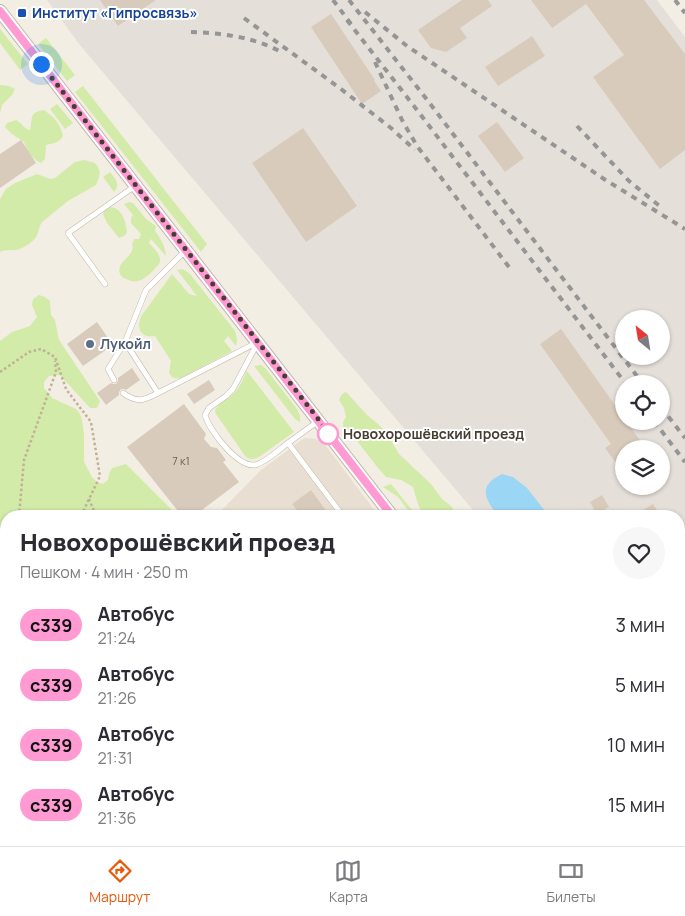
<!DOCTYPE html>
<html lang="ru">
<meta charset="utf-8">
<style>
:root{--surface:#fff;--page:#f7f7f7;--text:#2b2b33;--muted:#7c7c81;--line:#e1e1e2;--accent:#ea580c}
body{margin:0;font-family:Manrope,sans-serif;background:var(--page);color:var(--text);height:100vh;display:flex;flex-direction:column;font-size:19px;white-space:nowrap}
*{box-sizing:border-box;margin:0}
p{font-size:16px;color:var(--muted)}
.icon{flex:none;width:28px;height:28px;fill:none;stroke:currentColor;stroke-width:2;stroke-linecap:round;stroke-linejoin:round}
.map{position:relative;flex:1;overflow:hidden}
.drawer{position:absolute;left:0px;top:510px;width:685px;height:336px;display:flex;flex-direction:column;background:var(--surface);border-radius:20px 20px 0 0;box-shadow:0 1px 4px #0004}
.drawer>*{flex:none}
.badge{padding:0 10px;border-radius:16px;font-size:18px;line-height:32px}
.needle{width:32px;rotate:330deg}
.controls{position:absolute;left:615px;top:310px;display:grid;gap:10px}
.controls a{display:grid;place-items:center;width:55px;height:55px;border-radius:50%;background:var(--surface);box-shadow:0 1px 4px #0004;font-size:25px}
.you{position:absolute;width:25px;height:25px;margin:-12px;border:4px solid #fff;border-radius:50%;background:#1a73e8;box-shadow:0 0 0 8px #1a73e833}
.map>.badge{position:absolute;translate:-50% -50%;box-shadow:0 0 0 2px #fff}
.round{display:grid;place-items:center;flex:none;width:52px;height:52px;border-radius:26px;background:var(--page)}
.overview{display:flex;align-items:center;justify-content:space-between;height:85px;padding:0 20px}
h1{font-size:24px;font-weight:800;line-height:38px}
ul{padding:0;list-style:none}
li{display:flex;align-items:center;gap:15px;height:60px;padding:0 20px}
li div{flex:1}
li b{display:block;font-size:19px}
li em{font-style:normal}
li .badge{min-width:55px;font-weight:700;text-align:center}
.tab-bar{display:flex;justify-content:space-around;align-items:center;height:70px;border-top:1px solid var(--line);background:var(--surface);font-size:14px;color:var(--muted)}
.tab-bar a{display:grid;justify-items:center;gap:2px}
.tab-bar .on{color:var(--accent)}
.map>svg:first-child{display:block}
.residential{fill:#e8dfd2}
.commercial{fill:#f7e2cd}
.industrial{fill:#e5dfd9;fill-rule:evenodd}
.education{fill:#eee2cd}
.green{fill:#d2eba9}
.water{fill:#9bd7f5}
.building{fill:#d9cbbc}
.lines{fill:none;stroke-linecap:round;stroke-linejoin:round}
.service-casing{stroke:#c2b8a9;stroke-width:6}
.minor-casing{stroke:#c2b8a9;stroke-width:11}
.tertiary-casing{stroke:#c2b8a9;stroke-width:14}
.path{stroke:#c2af96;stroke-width:2.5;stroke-dasharray:2.5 2.5;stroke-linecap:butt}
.service{stroke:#fff;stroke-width:5}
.minor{stroke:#fff;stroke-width:10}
.tertiary{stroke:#fff;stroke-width:12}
.rail{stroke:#959595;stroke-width:4;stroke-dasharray:6 6;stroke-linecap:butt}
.line-casing{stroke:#fff;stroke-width:11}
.line{stroke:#ff9ad2;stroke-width:8}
.walk{stroke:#463d33;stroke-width:5;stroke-dasharray:0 9}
.transit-dot{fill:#1a4fb4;stroke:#fff;stroke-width:2}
.service-dot{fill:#5c6f8a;stroke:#fff;stroke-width:2}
.stop-dot{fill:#fff;stroke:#ff9ad2;stroke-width:2.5}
.labels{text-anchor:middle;stroke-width:4;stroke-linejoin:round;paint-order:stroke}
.number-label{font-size:11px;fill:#6b6055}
.transit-label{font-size:14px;font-weight:bold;fill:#164399;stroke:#fff;text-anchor:start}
.service-label{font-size:14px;font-weight:bold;fill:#4e5e75;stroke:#fff;text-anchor:start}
.stop-label{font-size:14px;font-weight:bold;fill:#463d33;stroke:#fff;text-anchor:start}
</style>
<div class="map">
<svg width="685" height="846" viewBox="0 0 685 846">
<rect width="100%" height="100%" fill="#f3eee4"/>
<!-- residential -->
<g class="residential">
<polygon points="305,438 315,439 321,441 326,446 379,516 216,516 261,470 300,441"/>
<polygon points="0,819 6,819 6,840 271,840 262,846 0,846"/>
</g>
<!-- commercial -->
<g class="commercial">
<polygon points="685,654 685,726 679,722 679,662"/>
<polygon points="679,829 685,834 685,846 447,846 459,840 679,840"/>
</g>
<!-- industrial -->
<path class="industrial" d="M47,0H657L685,37V654L679,662V516H478L79,44ZM624,319H661V356H624ZM624,384H661V421H624ZM624,449H661V486H624Z"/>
<!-- education -->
<polygon class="education" points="271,840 459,840 447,846 262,846"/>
<!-- green -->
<g class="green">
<polygon points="0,29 28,64 20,70 0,43"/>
<polygon points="46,38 75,75 67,81 38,44"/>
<polygon points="0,85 9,86 15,89 12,95 2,105 0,113"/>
<polygon points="83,86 207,244 201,252 75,92"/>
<polygon points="57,104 73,123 65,129 50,109"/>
<path d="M44,110C55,118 60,123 63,136C59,143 54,143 46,145L45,159L41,163L37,161L28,153L24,142L12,134L5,127L7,123L16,120C22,123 24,129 30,130C33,120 28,112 44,110Z"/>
<path d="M84,160L95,163L98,167L100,172L99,177L96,185L68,201L42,222C39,226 39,232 36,237C34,241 25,247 20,249C14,251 6,249 0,252V199L6,189L15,183L37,174L50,179L55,178L75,162Z"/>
<path d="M110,172C115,178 121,185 114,192L103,177Z"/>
<path d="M129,202L133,203L146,219L156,226L155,231C161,239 165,246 166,256L151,239L149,243C153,248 159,252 160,259C161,264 156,267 153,271C144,279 138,285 126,279C124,278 121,277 120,274C115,261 136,257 132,244L134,239H139L141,234L131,223V218L133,215L124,204Z"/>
<path d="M108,207C122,206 126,222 127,233L124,236L119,238L107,223L103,214L105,210Z"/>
<path d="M182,269L186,271L190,274L235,331L237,340L236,346L228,336L224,341L232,351L181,378C175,379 172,378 169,373L171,361L155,336C141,339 135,327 142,315L172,274L189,294L197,296L177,270Z"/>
<polygon points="39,295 45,297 50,301 51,315 55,320 59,340 100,401 97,408 90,408 60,375 49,376 44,382 44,388 52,398 76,409 80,414 82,420 84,435 84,462 92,477 97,482 103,484 108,480 109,474 112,468 126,464 173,511 177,516 6,516 6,710 0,714 0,341 12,332 30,326 37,317 32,305 33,299"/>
<polygon points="261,365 265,368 297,409 300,416 300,422 295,419 254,366"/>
<path d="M247,371L294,432L259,457C253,460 250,460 245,456L216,414L215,410C219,403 228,399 234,393C240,388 243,378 247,371Z"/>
<path d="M346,392L367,415L378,424L386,432L399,454L431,484L442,499L452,507L455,514L453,516H425C418,509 416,497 413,487L401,480L386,477L378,468L358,442L349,436L343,428V422L346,417L344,408L339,400L342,394Z"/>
<polygon points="391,484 417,516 407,509 398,497 383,487"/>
<polygon points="0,732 6,742 6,819 0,819"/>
<polygon points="123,840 199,840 189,846 126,846"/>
<polygon points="279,840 327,840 331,846 270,846"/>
</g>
<!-- water -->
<path class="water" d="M502,474L513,477L527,488L549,516H498C485,499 477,486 502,474Z"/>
<!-- building -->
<g class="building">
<polygon points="100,0 156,0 118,26"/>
<polygon points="462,0 488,0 492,6 460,28 467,38 446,52 431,48 418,30"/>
<polygon points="531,0 644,0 685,54 685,150 660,169 593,77 624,55 586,4 552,28"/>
<polygon points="331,14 375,80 374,81 381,91 362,104 311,27"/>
<polygon points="532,36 545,56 498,86 485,67"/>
<polygon points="497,122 524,158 505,172 478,136"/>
<polygon points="303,128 357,206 306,242 252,163"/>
<polygon points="21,140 36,163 0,188 0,154"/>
<polygon points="97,322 113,345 83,366 67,344"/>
<polygon points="561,329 624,418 624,421 626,421 646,449 624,449 624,474 605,448 611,444 540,344"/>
<polygon points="132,368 140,380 126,390 124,389 121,389 119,392 119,395 106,405 97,393 111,383 113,384 116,384 118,381 118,378"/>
<polygon points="209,380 215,390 194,404 187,394"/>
<polygon points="184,404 206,434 204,439 211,447 217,448 226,460 223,462 239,482 194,516 182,516 127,447"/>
<polygon points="311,490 330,516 302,516 292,504"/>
<polygon points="602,495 609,507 597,514 590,502"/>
<polygon points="653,504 661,516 633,516"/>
<polygon points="685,827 685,846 670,846 675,840 679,840 679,835"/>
</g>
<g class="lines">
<!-- service casing -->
<g class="service-casing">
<g id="service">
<path d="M185,251L146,290L125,342L158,393L258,342L233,389L226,396L209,408L205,415C209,430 237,467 255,465C265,463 280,449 288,443"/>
<polyline points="105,284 68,233 135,186"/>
<polyline points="114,380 108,369 125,342"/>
<path d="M123,393C137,403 143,401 158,393"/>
<polyline points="317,422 288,443 343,516"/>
<polyline points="679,668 681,665 685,668"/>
<polyline points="94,840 98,846"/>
<polyline points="431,846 437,840"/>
<polyline points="464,846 475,840"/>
<polyline points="644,846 648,840"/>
</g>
</g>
<!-- minor casing -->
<g class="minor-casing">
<polyline id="minor" points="242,846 251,840"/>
</g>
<!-- tertiary casing -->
<g class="tertiary-casing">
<g id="tertiary">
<polyline points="0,11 392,516"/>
<polyline points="679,789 685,794"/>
</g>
</g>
<!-- path -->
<g class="path">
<polyline points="0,372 29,352 41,349 55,357 66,389 91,422 100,476 81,516"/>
<polyline points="89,499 96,516"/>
<polyline points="19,516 24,460 56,372 55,361"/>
<polyline points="0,584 2,587 6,585"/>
<polyline points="0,588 2,587 6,572"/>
<polyline points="0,659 6,656"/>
<polyline points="0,702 6,697"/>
<polyline points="0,727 6,737"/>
<polyline points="0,832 6,830"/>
<polyline points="227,840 231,846"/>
<polyline points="0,843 5,842 11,846"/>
</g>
<!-- service -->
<use href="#service" class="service"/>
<!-- minor -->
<use href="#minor" class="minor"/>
<!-- tertiary -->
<use href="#tertiary" class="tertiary"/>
<!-- rail -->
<g class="rail">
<polyline points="333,0 351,24"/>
<polyline points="349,0 428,101 643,384"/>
<polyline points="675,0 685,13"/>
<polyline points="365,12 407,46 604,179 685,229"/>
<polyline points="244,18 341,89 391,128 415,150"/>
<polyline points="347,20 417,110 626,384"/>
<path d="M191,32C222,33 254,37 281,52"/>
<polyline points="375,62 402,120 417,146 509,267"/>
<polyline points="577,126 629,181 662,208"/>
<polyline points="661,407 685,438"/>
<polyline points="654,421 685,462"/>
</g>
</g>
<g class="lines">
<!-- line casing -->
<g class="line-casing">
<polyline id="line" points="0,11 392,516"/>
</g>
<!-- line -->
<use href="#line" class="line"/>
<!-- walk -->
<polyline class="walk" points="41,64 319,420 328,434"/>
</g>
<!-- markers -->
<rect class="transit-dot" x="17" y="8" width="10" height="10" rx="2.5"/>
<circle class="service-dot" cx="90" cy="344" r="5"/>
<circle class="stop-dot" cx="328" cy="434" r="10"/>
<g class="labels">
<!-- number labels -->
<g class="number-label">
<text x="181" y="465">7 к1</text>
</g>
<!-- transit labels -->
<g class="transit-label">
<text x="32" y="18">Институт «Гипросвязь»</text>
</g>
<!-- service labels -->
<g class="service-label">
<text x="100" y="349">Лукойл</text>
</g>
<!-- stop labels -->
<g class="stop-label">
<text x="343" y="439">Новохорошёвский проезд</text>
</g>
</g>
</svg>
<div class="controls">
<a><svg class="needle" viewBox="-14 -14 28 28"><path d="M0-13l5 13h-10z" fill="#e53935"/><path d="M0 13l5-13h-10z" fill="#7c7c81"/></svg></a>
<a><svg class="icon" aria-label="locate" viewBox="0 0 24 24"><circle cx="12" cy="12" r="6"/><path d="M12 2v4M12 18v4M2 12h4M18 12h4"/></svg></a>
<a><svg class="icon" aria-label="layers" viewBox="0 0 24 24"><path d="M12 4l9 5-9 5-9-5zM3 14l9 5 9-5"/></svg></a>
</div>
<div class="you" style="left:41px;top:64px"></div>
<section class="drawer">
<div class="overview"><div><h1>Новохорошёвский проезд</h1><p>Пешком · 4 мин · 250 m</p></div><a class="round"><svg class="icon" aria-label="heart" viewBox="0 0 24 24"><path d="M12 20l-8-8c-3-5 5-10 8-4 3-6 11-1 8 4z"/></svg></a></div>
<ul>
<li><span class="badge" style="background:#ff9ad2;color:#111">с339</span><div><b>Автобус</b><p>21:24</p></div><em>3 мин</em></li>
<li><span class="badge" style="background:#ff9ad2;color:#111">с339</span><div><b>Автобус</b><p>21:26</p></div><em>5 мин</em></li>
<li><span class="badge" style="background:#ff9ad2;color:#111">с339</span><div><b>Автобус</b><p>21:31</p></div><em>10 мин</em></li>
<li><span class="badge" style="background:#ff9ad2;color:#111">с339</span><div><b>Автобус</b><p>21:36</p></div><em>15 мин</em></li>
</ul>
</section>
</div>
<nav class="tab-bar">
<a class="on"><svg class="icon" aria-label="directions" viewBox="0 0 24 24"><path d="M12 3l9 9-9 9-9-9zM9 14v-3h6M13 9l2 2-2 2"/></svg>Маршрут</a>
<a><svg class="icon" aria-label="map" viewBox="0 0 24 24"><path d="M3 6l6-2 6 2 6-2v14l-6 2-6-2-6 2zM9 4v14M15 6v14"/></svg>Карта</a>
<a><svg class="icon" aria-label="tickets" viewBox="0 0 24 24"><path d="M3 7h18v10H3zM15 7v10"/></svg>Билеты</a>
</nav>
